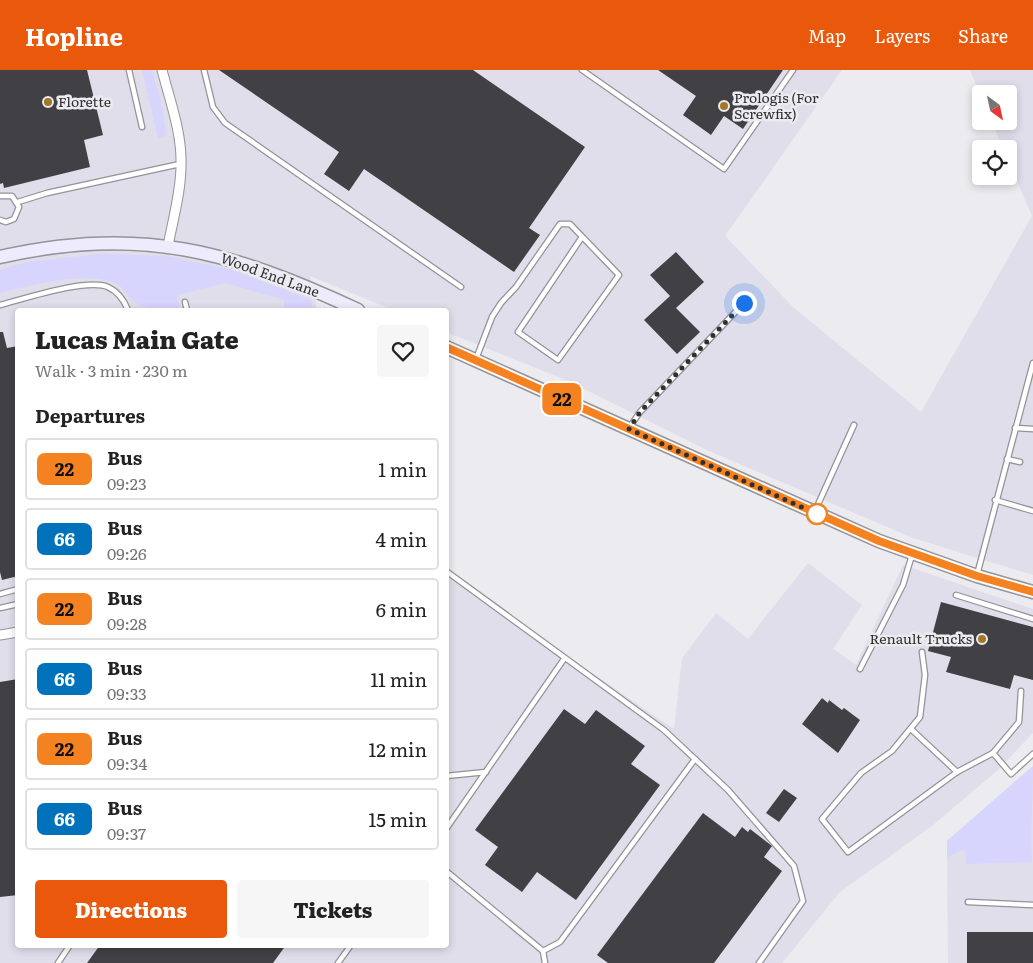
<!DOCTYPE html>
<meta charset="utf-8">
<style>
:root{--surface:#fff;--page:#f6f6f6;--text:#222;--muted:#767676;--line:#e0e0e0;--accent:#ea580c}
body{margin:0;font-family:Literata,serif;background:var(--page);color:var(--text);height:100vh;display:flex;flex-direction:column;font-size:19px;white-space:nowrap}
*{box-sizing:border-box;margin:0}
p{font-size:16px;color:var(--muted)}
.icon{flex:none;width:28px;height:28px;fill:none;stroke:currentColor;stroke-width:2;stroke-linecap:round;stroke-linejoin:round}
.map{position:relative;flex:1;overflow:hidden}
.sheet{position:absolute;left:15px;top:238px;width:434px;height:640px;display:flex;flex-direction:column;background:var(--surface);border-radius:5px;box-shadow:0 2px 8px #0003}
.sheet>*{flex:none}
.badge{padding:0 10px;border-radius:8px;font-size:18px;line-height:32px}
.needle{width:32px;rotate:147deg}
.controls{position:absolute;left:972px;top:15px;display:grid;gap:10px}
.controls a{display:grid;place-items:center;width:45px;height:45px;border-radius:5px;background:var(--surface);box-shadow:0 2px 8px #0003;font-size:25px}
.you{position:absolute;width:25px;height:25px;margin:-12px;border:4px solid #fff;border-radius:50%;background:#1a73e8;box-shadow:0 0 0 8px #1a73e833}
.map>.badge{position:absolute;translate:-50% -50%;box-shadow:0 0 0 2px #fff}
h2{padding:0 20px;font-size:19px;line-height:45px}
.round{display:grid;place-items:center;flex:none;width:52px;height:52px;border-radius:5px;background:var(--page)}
.summary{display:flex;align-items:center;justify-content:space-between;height:85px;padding:0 20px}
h1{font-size:24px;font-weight:800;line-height:38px}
.action{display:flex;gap:10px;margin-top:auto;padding:10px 20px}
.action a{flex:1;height:58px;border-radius:5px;background:var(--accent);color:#fff;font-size:20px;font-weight:800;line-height:58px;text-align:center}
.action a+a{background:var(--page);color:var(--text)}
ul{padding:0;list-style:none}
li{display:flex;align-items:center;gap:15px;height:62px;margin:0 10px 8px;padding:0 10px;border:2px solid var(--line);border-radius:5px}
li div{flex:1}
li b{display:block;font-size:19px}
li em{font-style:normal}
li .badge{min-width:55px;font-weight:700;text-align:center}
header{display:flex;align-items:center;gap:30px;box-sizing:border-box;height:70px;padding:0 25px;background:var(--accent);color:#fff}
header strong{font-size:24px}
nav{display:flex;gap:28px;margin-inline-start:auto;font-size:18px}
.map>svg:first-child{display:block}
.built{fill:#dfdeea}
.green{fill:#d7d4fd}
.building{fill:#414145}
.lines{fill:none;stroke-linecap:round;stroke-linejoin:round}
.lane-casing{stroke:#939398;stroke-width:7}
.street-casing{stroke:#939398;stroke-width:11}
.secondary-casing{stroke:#939398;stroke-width:15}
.lane{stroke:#fff;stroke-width:4.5}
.street{stroke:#fff;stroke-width:9}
.secondary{stroke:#eeecfc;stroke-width:12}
.line-casing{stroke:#fff;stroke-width:11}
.line{stroke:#f58220;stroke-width:8}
.walk{stroke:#303031;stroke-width:5;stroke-dasharray:0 9}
.poi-dot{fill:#a27728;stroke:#ebebf0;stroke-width:2}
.stop-dot{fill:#fff;stroke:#f58220;stroke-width:2.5}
.labels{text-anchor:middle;stroke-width:5;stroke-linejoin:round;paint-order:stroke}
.poi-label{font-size:14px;fill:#303031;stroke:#ebebf0;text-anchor:start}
.street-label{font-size:14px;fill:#303031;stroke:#ebebf0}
</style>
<header>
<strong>Hopline</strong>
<nav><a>Map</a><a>Layers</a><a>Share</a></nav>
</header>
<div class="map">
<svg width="1033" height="893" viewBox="0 0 1033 893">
<rect width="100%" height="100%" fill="#ebebf0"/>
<!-- built -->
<g class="built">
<polygon points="0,0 842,0 725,166 794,238 921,342 1032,146 1009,92 1009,79 1003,79 992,51 1009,51 1009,24 981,24 981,26 970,0 1033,0 1033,505 913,468 709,381 566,310 446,262 446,240 393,240 310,206 317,240 18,240 18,875 446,875 446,504 674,659 682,588 716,543 748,569 808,493 862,535 833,579 856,595 903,495 1033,539 1033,663 998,700 932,756 840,822 782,893 0,893"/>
<polygon points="1033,696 1033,893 948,893 947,771"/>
</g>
<!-- green -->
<g class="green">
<polygon points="142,0 152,0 163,40 166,66 158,68"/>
<path d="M99,184L166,186L232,200L311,230L313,240L284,239V230L226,213L177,225L180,240C165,240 145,241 132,230C127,226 123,217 117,214C85,200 32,215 0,223V200L26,192Z"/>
<path d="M1033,696C1033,728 1030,759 1032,792L966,794L965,779L947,787V771Z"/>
</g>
<!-- building -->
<g class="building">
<polygon points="0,0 87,0 103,65 84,70 90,97 4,118 3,113 0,114"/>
<polygon points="219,0 473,0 585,77 529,158 540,165 514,202 364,99 349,121 324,104 339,82"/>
<polygon points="658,0 783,0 743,59 724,46 711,65 683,45 696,26"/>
<polygon points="676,182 704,212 676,238 700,262 677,284 644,250 670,226 650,205"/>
<polygon points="0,262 3,262 7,278 18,276 18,506 2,510 0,502"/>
<polygon points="941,532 1033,557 1033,610 1014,605 1010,619 946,602 951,587 928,581"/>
<polygon points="18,609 18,825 0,827 0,612"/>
<polygon points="822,628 828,633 829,630 842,640 844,638 860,650 838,683 802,654"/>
<polygon points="564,639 585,654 596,640 645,676 631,694 660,715 576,830 537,802 522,822 485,795 498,777 475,760"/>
<polygon points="784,719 797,728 779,752 766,743"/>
<polygon points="703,743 735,767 742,757 748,762 750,759 772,776 764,787 782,801 714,893 608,893 597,885"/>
<rect x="967" y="862" width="66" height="31"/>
<polygon points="100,875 286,875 273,893 87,893"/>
</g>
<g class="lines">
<!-- lane casing -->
<g class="lane-casing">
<g id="lane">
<polyline points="129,0 142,57"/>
<polyline points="204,0 213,37 225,53 461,217"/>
<polyline points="582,0 724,99 793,0"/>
<polyline points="0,126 12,126 19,137 14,149 6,152 0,150"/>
<polyline points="18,132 47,123 180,94"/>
<polyline points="185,232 187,240"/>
<path d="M0,235C24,229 86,208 108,217C119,222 124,230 128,240"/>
<polyline points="476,289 492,247 501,233 516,217 560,154 570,154 619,205 558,290 518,262 582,167"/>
<polyline points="629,358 640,342 744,233"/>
<polyline points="1015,358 1033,359"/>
<polyline points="1007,389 1020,392"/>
<polyline points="995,430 1033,441"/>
<polyline points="815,441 854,355"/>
<polyline points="446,501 664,660 728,720 794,796 803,831 759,893"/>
<polyline points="977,505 1033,293"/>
<polyline points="0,524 18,519"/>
<polyline points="956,525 1033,549"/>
<polyline points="0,538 18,534"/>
<polyline points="922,582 925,605 920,647 892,681 861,703 822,749 848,782 957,702 993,683"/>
<polyline points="860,599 903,515 912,485"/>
<polyline points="1021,621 1019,652 993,683 1011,704 1033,684"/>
<polyline points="911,659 957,702"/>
<polyline points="446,706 486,702"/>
<polyline points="446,759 564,589"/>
<polyline points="446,801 543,881 545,893"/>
<polyline points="968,832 1033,835"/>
<polyline points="543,881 560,872 695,689"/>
<polyline points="58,893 70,875"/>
<polyline points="338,893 351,875"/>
</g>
</g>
<!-- street casing -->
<g class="street-casing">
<g id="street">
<path d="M162,0C170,31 182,63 181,95C181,122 173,149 168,176"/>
<polyline points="0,565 18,562"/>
</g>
</g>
<!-- secondary casing -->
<g class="secondary-casing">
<g id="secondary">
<path d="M0,187C140,155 231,181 358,240"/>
<polyline points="446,277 879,471 977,506 1033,522"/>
</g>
</g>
<!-- lane -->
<use href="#lane" class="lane"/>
<!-- street -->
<use href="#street" class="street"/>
<!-- secondary -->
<use href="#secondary" class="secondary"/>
</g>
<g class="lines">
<!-- line casing -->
<g class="line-casing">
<polyline id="line" points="446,277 879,471 977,506 1033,522"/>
</g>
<!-- line -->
<use href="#line" class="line"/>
<!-- walk -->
<polyline class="walk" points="744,233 640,342 629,359 817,444"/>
</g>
<!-- markers -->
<g class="poi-dot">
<circle cx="48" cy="32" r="5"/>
<circle cx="724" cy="36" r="5"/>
<circle cx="982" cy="569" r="5"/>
</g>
<circle class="stop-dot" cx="817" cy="444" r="10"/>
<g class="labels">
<!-- poi labels -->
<g class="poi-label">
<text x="734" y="33">Prologis (For<tspan x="734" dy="16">Screwfix)</tspan></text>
<text x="58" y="37">Florette</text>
<text x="972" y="574" text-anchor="end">Renault Trucks</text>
</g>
<!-- street labels -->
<g class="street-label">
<text transform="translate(270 205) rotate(20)" y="5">Wood End Lane</text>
</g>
</g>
</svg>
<div class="controls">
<a><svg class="needle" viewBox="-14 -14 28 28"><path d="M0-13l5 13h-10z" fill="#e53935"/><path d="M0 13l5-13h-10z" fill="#767676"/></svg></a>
<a><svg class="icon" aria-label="locate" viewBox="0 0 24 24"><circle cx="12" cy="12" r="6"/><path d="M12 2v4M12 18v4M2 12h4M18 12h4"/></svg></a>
</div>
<div class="you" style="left:744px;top:233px"></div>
<b class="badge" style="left:562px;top:329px;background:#f58220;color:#111">22</b>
<section class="sheet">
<div class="summary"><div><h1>Lucas Main Gate</h1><p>Walk · 3 min · 230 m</p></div><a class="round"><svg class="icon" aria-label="heart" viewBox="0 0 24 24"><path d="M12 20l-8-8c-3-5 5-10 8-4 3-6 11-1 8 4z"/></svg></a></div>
<h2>Departures</h2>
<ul>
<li><span class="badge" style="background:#f58220;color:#111">22</span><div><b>Bus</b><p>09:23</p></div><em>1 min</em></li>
<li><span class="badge" style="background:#0072bc;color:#fff">66</span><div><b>Bus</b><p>09:26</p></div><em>4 min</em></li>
<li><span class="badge" style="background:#f58220;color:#111">22</span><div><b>Bus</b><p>09:28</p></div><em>6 min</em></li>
<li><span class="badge" style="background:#0072bc;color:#fff">66</span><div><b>Bus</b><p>09:33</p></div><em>11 min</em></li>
<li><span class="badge" style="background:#f58220;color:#111">22</span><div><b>Bus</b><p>09:34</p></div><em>12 min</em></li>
<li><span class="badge" style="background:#0072bc;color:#fff">66</span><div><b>Bus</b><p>09:37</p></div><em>15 min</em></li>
</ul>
<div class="action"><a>Directions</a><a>Tickets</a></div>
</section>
</div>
